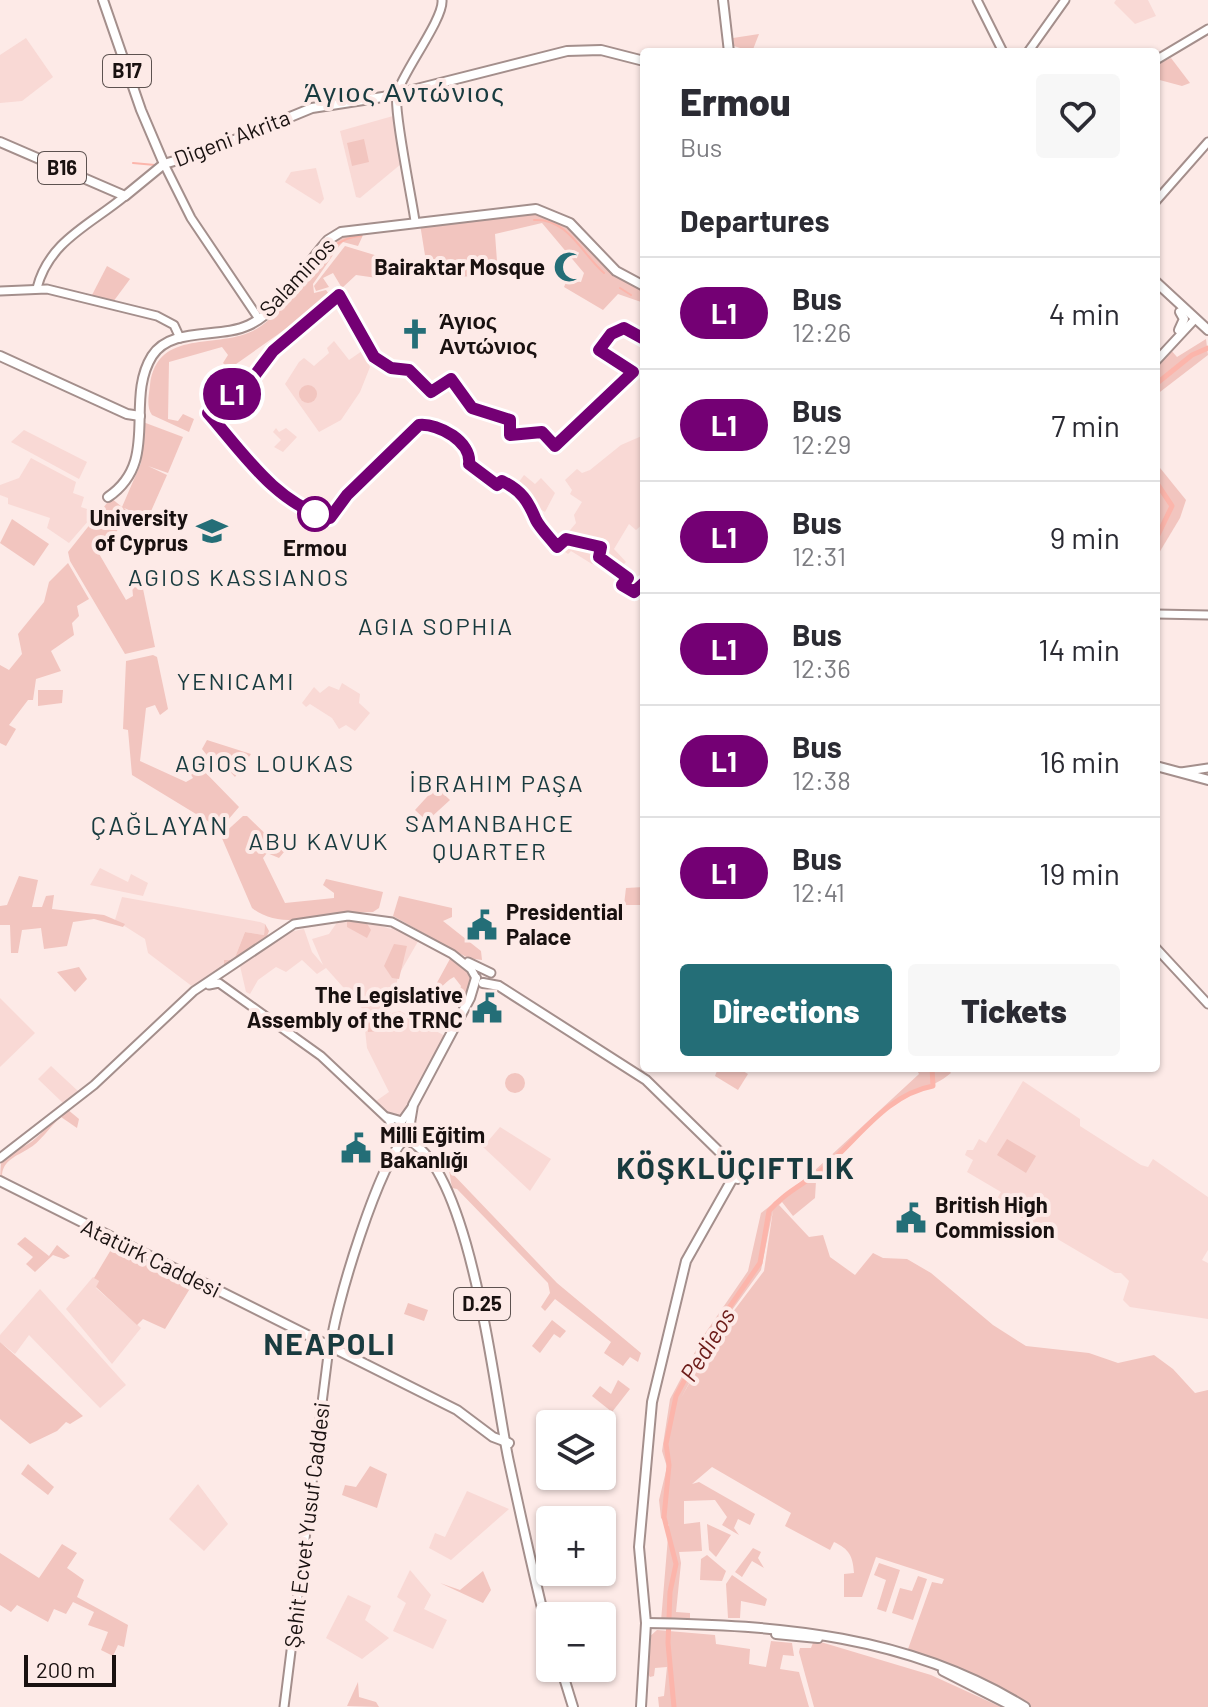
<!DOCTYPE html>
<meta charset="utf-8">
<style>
:root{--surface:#fff;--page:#f7f7f7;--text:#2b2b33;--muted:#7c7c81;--line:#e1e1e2;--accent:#246e77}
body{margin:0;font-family:Barlow,sans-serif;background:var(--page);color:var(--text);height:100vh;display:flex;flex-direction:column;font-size:30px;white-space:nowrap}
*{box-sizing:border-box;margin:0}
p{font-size:26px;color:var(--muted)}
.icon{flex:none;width:44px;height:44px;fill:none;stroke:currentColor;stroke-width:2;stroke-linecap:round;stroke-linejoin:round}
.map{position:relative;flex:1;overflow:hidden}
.drawer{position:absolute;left:640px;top:48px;width:520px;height:1024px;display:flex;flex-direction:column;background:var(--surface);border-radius:8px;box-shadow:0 2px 6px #0004}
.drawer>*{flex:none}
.badge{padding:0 16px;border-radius:26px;font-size:28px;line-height:52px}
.buttons{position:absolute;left:536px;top:1410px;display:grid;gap:16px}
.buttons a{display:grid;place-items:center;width:80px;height:80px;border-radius:8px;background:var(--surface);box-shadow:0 2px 6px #0004;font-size:40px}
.scale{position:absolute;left:24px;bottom:20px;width:92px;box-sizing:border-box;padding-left:8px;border:4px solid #191110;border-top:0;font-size:22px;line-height:28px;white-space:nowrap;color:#191110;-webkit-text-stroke:6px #fdeae7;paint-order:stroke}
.map>.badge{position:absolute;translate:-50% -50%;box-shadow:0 0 0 4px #fff}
h2{padding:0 40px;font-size:30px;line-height:72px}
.round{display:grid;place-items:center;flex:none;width:84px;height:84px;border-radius:8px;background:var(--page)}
.head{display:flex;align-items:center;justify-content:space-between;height:136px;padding:0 40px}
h1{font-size:38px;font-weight:800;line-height:60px}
.action{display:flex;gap:16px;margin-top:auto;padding:16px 40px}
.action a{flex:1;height:92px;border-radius:8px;background:var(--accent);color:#fff;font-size:32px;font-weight:800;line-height:92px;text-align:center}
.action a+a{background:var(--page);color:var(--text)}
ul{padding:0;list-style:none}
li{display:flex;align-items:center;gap:24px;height:112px;padding:0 40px;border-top:2px solid var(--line)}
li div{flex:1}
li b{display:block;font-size:30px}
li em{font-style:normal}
li .badge{min-width:88px;font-weight:700;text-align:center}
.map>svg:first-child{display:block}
.built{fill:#f9d9d5}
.green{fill:#f2c5bf;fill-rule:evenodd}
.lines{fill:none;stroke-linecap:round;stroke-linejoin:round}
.stream{stroke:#fcb5ab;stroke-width:2}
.river{stroke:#fcb5ab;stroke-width:5}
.secondary-casing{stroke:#a48f8c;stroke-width:11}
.primary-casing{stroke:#a48f8c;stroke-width:12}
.secondary{stroke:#fff;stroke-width:7}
.primary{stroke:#fff;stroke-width:8}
.line-casing{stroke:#fff;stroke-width:18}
.line{stroke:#740074;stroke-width:12}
.stop-dot{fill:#fff;stroke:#740074;stroke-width:4}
.labels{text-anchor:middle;stroke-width:8;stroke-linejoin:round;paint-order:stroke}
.shield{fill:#fdeae7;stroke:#5d5250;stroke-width:2}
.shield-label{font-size:20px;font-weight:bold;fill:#191110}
.street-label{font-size:22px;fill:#191110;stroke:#fdeae7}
.poi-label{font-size:22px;font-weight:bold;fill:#191110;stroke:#fdeae7;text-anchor:start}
.stop-label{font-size:22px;font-weight:bold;fill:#191110;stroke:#fdeae7}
.neighbourhood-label{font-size:24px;letter-spacing:2px;fill:#193b3f;stroke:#fdeae7}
.water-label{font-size:24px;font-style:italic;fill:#6c1b18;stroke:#fdeae7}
.quarter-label{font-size:26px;letter-spacing:2px;fill:#193b3f;stroke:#fdeae7}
.district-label{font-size:30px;font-weight:bold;letter-spacing:2px;fill:#193b3f;stroke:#fdeae7}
</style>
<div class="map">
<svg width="1208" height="1707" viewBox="0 0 1208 1707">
<rect width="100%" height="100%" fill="#fdeae7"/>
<!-- built -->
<g class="built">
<polygon points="1116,0 1148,0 1156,16 1135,24 1114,3"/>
<polygon points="26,38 53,77 22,101 0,103 0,55"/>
<polygon points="393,116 404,158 401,164 360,198 356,197 340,131"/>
<polygon points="316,168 324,199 320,204 285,182 291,172"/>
<polygon points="334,341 349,360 362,351 370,367 360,392 341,420 319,432 285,384 299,362 304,358 314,366 329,353 327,348"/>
<polygon points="276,428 279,432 286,428 297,437 283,452 274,447 281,440 273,432"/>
<polygon points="24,430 87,462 79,479 11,442"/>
<polygon points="644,435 644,523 636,530 629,524 614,549 626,562 618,570 592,564 571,551 568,554 557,546 576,523 574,515 582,502 570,494 572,490 565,480 577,469 582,473 590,470 621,445"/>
<polygon points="31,458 76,482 73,493 84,497 81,507 96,512 69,543 47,528 50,518 8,504 8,498 0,495 0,485 19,478"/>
<polygon points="524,475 535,484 541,478 555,493 545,512 531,504 516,486"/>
<polygon points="342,683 360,694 359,703 370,713 355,731 346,725 339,729 332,718 310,704 306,707 302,703 314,687 320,693 329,686 339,690"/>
<polygon points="100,868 128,882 131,874 148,883 143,896 90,885"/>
<polygon points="122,897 260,922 265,924 264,935 245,932 234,960 193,987 148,953 145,939 115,920"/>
<polygon points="362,920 391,929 393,926 420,938 398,976 392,1009 367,1014 326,968 317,974 302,960 286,972 276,967 258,980 250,994 246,992 240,966 279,934 304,929 312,952 323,965 312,939 329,934 338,921"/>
<polygon points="0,998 35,1033 0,1067"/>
<polygon points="400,1011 445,1036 404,1116 399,1119 392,1117 376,1101 389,1092 367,1048 364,1020"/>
<polygon points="51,1066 79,1092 63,1103 38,1079"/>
<polygon points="1023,1081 1080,1119 1080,1126 1141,1165 1148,1167 1153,1159 1208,1197 1208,1250 1202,1260 1208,1263 1208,1319 1130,1307 1123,1300 1129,1281 1121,1273 1115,1273 995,1202 1001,1192 967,1172 973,1160 965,1155 967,1150 973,1150 979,1139 986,1143"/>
<polygon points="500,1127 551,1159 530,1191 483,1147"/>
<polygon points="93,1277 99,1281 96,1288 141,1328 112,1364 66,1309"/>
<polygon points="40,1289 126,1385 100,1408 29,1335 15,1354 0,1342 0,1335"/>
<polygon points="198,1484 228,1524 204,1551 169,1519"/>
<polygon points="467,1491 509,1509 451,1560 429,1548 435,1533 445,1537"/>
<polygon points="410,1570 431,1595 424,1609 447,1620 433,1649 393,1631 406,1603 397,1597"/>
<polygon points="348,1595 371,1606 365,1620 389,1638 362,1659 326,1638"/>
</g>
<!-- green -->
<g class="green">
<polygon points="759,34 752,52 734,46 733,38"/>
<polygon points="1171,58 1190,83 1182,86 1156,79 1156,64"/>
<polygon points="364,139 369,162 352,166 347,143"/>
<polygon points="533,212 570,226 614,276 644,289 644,303 618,294 603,310 564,287 567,280 581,282 584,273 542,223 495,234 498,275 433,278 428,274 420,224"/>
<path d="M364,233L358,246L343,242L340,245L313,284L314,293L326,290L331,297L229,369L223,363L228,355L222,347L169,362L168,419L178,421L183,414L194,419L189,432L152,415C146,407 149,395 150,385C158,324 223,353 261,326C288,307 308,270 329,245L344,236Z"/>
<polygon points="345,246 391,260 393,264 384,268 384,279 356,275 342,288 333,273 323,278 329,287 316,291 314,286"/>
<polygon points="107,266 130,279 113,302 92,295"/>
<polygon points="1206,339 1208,355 1156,395 1156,366 1170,349 1177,357"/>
<circle cx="308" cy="394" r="9"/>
<polygon points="143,422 183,437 168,473 148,466 167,475 148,518 124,508 131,515 98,552 126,600 133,596 132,585 142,584 155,647 125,654 70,561 68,552 111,498 122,507 141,463"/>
<polygon points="1156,463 1186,500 1180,518 1156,558"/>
<polygon points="12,519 49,544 34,566 0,543"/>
<polygon points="68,563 89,599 77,606 79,616 72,623 74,635 51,651 61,671 36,679 33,700 28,700 9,725 16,729 6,746 0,743 0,665 9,670 22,654 18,634 44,602 49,582"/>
<polygon points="153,655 157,657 168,709 160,715 155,705 146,708 140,761 186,782 193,778 189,771 194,765 200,767 239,807 227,821 222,817 217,822 219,828 132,775 128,730 123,729 126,661"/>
<polygon points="38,690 63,690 62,703 38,706"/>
<polygon points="207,740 251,754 235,777 225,766 219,770 215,767 219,761 215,756 210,759 202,749"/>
<polygon points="436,787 450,800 427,821 415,810"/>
<path d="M243,816H247L284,852L279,858L267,853L263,858L285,903L334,898V893L323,885L326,879L383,892L379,908L373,912C336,912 283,933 252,908L221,836Z"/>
<polygon points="19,876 38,880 32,907 42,907 46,896 54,895 52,909 104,915 125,924 123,927 94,919 73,922 67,946 44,949 41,928 22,930 18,953 11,953 10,925 0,925 0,906 7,905"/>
<polygon points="644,887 644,905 624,905 626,888"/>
<polygon points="399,896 452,908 452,917 443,921 481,951 482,960 468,958 393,916"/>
<polygon points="347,920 366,922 371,930 367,938 347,927"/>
<polygon points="265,924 269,931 267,936 224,969 224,960 234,960 245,932 264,935"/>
<polygon points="394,944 407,946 399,979 392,978 384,966"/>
<path d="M451,957L470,970L475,983L454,1021L464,999L458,994L461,986L454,977C443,982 436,996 427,1001Z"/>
<polygon points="79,967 87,979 75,992 57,972"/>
<polygon points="391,1012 392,1032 386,1026 381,1031 368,1032 367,1024 374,1021 373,1015 383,1016 385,1013 388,1017"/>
<polygon points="718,1068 738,1068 748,1074 738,1090 715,1076"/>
<path d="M916,1068H947L951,1073C932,1089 910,1091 890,1107C870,1122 853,1143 834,1161L832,1169L816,1181L815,1198L793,1216L782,1202L779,1205L809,1237L823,1235L830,1257L855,1275L873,1253L883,1258L907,1259L931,1273L993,1325L1026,1346L1089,1353L1118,1363L1154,1355L1173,1369L1195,1393L1208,1390V1707H1030L963,1670L908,1649L932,1582L942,1584L944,1579L876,1557L862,1597H844V1574L854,1573C853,1556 849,1549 834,1542L830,1550L785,1526L791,1513L712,1467L692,1484L699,1482L755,1514L750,1525L738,1519L734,1528L739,1535L722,1525L727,1517L715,1500L684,1501V1524L700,1522L702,1551L679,1552L681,1563L676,1612L690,1613V1621H661L669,1525L661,1518L659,1500L667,1467L662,1451L670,1399L704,1335L748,1271L761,1213L813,1172L919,1074ZM773,1210L764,1271L720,1329L681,1398L719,1328L761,1270Z"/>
<circle cx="515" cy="1083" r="10"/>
<path d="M67,1109L79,1119L77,1128L61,1117C50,1126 40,1143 28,1149C17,1156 3,1160 2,1175L14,1183L12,1185L0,1178L1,1162C10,1153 17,1150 28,1144C39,1138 54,1118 67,1109Z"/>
<polygon points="1007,1139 1036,1156 1026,1173 997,1155"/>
<polygon points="449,1170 557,1283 641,1353 638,1362 630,1357 623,1366 604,1353 611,1342 555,1299 545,1311 541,1307 550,1293 548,1283 457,1189 452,1188"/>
<polygon points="25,1237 49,1256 57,1245 70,1256 64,1259 53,1255 35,1272 26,1264 33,1257 17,1244"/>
<polygon points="115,1243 194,1282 165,1329 143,1319 137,1325 96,1287 99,1281 94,1278"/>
<polygon points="408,1303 428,1310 424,1321 404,1314"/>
<polygon points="552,1320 566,1331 560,1338 554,1334 540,1353 532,1346"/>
<polygon points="0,1342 83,1416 70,1424 66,1422 57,1431 30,1444 0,1419"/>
<polygon points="618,1380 630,1389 612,1412 592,1396 600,1386 611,1394"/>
<polygon points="28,1464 54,1487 48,1495 21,1474"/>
<polygon points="370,1466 387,1474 377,1508 342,1495 345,1485 356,1487"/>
<polygon points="707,1524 731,1535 716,1557 709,1550"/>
<polygon points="62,1544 77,1553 67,1568 84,1580 77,1597 128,1625 124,1647 118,1645 113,1656 101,1650 108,1632 88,1625 94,1612 73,1602 66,1614 54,1609 48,1622 17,1605 11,1612 0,1605 0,1553 39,1578"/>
<polygon points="753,1548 761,1552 758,1558 764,1568 752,1561 742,1577 735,1572"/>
<polygon points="707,1555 726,1571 722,1581 700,1580 701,1559"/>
<polygon points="879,1563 900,1570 886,1612 877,1609 886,1580 874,1575"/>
<polygon points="483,1571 491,1590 483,1603 440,1583 460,1590"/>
<polygon points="732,1575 767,1599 765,1606 741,1601 740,1618 728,1618 726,1584"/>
<polygon points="918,1576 927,1579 913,1620 892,1613 900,1588 912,1591"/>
<polygon points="657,1630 715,1635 716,1644 750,1649 749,1664 766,1667 771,1641 792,1643 794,1656 783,1655 780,1669 799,1672 809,1707 659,1707 658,1697 664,1696 667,1667 655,1668 654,1676 650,1677 645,1670 647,1639"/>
<polygon points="814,1640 931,1675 1001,1707 814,1707 799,1652 800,1648 811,1648"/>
<polygon points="358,1682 359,1697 376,1702 379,1707 347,1706"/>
</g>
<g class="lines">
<!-- stream -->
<g class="stream">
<polyline points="133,163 155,165"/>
<path d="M534,220C568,218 582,254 604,273"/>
<polyline points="620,288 631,295"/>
<path d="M273,318C297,291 322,238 361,236"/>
</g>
<!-- river -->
<g class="river">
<polyline points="1156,384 1192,355 1208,348"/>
<polyline points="1156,482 1172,506 1156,539"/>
<path d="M674,1707L668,1643L670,1592L676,1564L664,1517L669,1465L666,1444L676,1396L704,1344L760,1263L769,1211C783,1194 802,1185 819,1172C856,1143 884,1095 933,1086L932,1068"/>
</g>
<!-- secondary casing -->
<g class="secondary-casing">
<g id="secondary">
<polyline points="977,0 1003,52"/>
<polyline points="1028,52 1065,0"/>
<polyline points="1156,60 1208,29"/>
<polyline points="164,164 191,218 259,319"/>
<polyline points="1156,201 1208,142"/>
<path d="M415,221C412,199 393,108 397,93C405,69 444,18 442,0"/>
<path d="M37,288C49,241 90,225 125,196"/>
<polyline points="0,291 47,289 157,316 174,325 180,338"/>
<polyline points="1156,361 1195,319"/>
<polyline points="1156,614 1208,615"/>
<polyline points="1181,772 1208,768"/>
<polyline points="1156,948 1208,1004"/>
<polyline points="468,962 491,973"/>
<polyline points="209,985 219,983 321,1056 389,1120 396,1136 403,1139"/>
<polyline points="388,1117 402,1121 412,1107"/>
<polyline points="0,1158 94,1085 194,991 294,924 348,916 392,922 452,954 471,969 476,978"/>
<polyline points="284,1707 329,1347"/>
</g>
</g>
<!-- primary casing -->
<g class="primary-casing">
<g id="primary">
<polyline points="103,0 141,110 164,164"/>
<polyline points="723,0 729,52"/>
<polyline points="0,142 125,196 164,164 205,152 312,108 389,96 567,51 601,50 644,61"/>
<polyline points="1156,282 1208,330"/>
<polyline points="1179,330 1184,319 1180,312"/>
<polyline points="0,356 127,414 140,416"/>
<path d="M108,497C161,461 124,401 152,356C171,326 220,339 249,325C283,309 303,267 328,240L341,232L536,209L570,223L616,271L644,286"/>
<polyline points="1156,766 1208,780"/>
<polyline points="483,983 499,986 646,1080 739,1171"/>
<path d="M404,1139C471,1159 495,1400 509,1462C522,1522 535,1581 550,1641"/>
<polyline points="418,1144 410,1123 413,1105 470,998 476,978"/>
<circle cx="738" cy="1175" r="4"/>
<polyline points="0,1181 457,1410 493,1437 509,1443"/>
<path d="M331,1348C331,1317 383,1149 407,1138"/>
<path d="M646,1623C780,1625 908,1635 1025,1707"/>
<polyline points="776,1634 818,1638"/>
<polyline points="561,1668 573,1707"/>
<polyline points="943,1671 1014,1707"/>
<polyline points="641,1707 646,1623 639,1547 652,1402 686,1261 734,1176"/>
</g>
</g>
<!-- secondary -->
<use href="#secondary" class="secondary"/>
<!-- primary -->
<use href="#primary" class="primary"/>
</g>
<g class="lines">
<!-- line casing -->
<g class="line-casing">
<path id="line" d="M644,339L624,328L611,334L599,350L633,372L555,446L542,432L510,435V420L472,408L451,379L431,392L409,370L391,368L374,357L339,295L273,351L249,383L218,402L208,413C243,453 277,505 330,518L347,495L419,425C439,423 472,442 469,464L497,485L502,481C522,491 528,501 536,520C540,528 551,539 557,547L566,539L601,547L599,557L628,578L622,585L634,592L644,583"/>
</g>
<!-- line -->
<use href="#line" class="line"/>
</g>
<!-- icons -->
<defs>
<g id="mosque-bare" transform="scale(2.4)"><path d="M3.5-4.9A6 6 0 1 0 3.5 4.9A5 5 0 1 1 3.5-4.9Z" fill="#246e77" stroke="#fdeae7" stroke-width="2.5" paint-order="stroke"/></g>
<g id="church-bare" transform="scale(2.4)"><path d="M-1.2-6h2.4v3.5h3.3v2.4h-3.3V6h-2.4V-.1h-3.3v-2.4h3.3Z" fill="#246e77" stroke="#fdeae7" stroke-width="2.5" paint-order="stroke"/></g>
<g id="university-bare" transform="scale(2.4)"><path d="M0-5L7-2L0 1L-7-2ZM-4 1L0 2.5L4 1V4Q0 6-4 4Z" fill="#246e77" stroke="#fdeae7" stroke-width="2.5" paint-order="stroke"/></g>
<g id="civic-bare" transform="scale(2.4)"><path d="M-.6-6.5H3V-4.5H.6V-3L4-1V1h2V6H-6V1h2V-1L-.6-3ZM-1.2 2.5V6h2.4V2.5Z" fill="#246e77" stroke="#fdeae7" stroke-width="2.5" paint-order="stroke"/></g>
</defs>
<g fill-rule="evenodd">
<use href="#mosque-bare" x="569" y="267"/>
<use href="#church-bare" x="415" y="334"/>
<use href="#university-bare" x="212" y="531"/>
<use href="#civic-bare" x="482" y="925"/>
<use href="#civic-bare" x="487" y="1008"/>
<use href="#civic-bare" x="356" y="1148"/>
<use href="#civic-bare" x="911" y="1218"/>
</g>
<!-- markers -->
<circle class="stop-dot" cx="315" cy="514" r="16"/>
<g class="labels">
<!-- shield labels -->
<g class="shield">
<rect x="103" y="55" width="48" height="32" rx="6"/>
<rect x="38" y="152" width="48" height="32" rx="6"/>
<rect x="454" y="1288" width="56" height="32" rx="6"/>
</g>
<g class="shield-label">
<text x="127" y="78">B17</text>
<text x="62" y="175">B16</text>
<text x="482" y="1311">D.25</text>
</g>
<!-- street labels -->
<g class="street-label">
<text transform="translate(232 138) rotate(-21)" y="8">Digeni Akrita</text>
<text transform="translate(297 277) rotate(-47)" y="8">Salaminos</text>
<text transform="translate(151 1258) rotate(26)" y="8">Atatürk Caddesi</text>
<text transform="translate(307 1525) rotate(-83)" y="8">Şehit Ecvet Yusuf Caddesi</text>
</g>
<!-- poi labels -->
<g class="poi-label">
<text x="545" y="275" text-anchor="end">Bairaktar Mosque</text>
<text x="439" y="329">Άγιος<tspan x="439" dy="25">Αντώνιος</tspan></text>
<text x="188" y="526" text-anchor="end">University<tspan x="188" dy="25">of Cyprus</tspan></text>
<text x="506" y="920">Presidential<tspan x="506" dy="25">Palace</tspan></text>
<text x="463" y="1003" text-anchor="end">The Legislative<tspan x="463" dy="25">Assembly of the TRNC</tspan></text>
<text x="380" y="1143">Milli Eğitim<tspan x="380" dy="25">Bakanlığı</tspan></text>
<text x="935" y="1213">British High<tspan x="935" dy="25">Commission</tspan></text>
</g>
<!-- stop labels -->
<g class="stop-label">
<text x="315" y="556">Ermou</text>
</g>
<!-- neighbourhood labels -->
<g class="neighbourhood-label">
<text x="239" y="586">AGIOS KASSIANOS</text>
<text x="436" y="635">AGIA SOPHIA</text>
<text x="236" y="690">YENICAMI</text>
<text x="265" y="772">AGIOS LOUKAS</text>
<text x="497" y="792">İBRAHIM PAŞA</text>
<text x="490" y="832">SAMANBAHCE<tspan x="490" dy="28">QUARTER</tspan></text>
<text x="319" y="850">ABU KAVUK</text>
</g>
<!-- water labels -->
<g class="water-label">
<text transform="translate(708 1345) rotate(-58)" y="8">Pedieos</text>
</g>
<!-- quarter labels -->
<g class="quarter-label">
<text x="405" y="102">Άγιος Αντώνιος</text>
<text x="160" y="835">ÇAĞLAYAN</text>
</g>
<!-- district labels -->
<g class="district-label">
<text x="736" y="1179">KÖŞKLÜÇIFTLIK</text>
<text x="330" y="1355">NEAPOLI</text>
</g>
</g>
</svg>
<div class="buttons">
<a><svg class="icon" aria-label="layers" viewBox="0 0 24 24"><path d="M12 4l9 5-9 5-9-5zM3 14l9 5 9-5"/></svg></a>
<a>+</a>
<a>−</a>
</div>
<div class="scale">200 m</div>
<b class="badge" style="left:232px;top:394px;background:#740074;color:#fff">L1</b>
<section class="drawer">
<div class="head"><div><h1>Ermou</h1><p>Bus</p></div><a class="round"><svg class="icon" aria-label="heart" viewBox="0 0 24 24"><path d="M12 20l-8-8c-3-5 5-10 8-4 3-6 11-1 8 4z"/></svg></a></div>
<h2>Departures</h2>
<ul>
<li><span class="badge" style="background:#740074;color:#fff">L1</span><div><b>Bus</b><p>12:26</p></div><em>4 min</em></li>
<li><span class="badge" style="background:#740074;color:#fff">L1</span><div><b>Bus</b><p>12:29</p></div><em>7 min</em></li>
<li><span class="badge" style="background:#740074;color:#fff">L1</span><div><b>Bus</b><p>12:31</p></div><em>9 min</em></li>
<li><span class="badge" style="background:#740074;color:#fff">L1</span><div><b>Bus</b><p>12:36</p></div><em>14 min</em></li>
<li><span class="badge" style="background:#740074;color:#fff">L1</span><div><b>Bus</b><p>12:38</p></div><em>16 min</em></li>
<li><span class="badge" style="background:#740074;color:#fff">L1</span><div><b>Bus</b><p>12:41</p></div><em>19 min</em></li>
</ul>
<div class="action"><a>Directions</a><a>Tickets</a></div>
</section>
</div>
